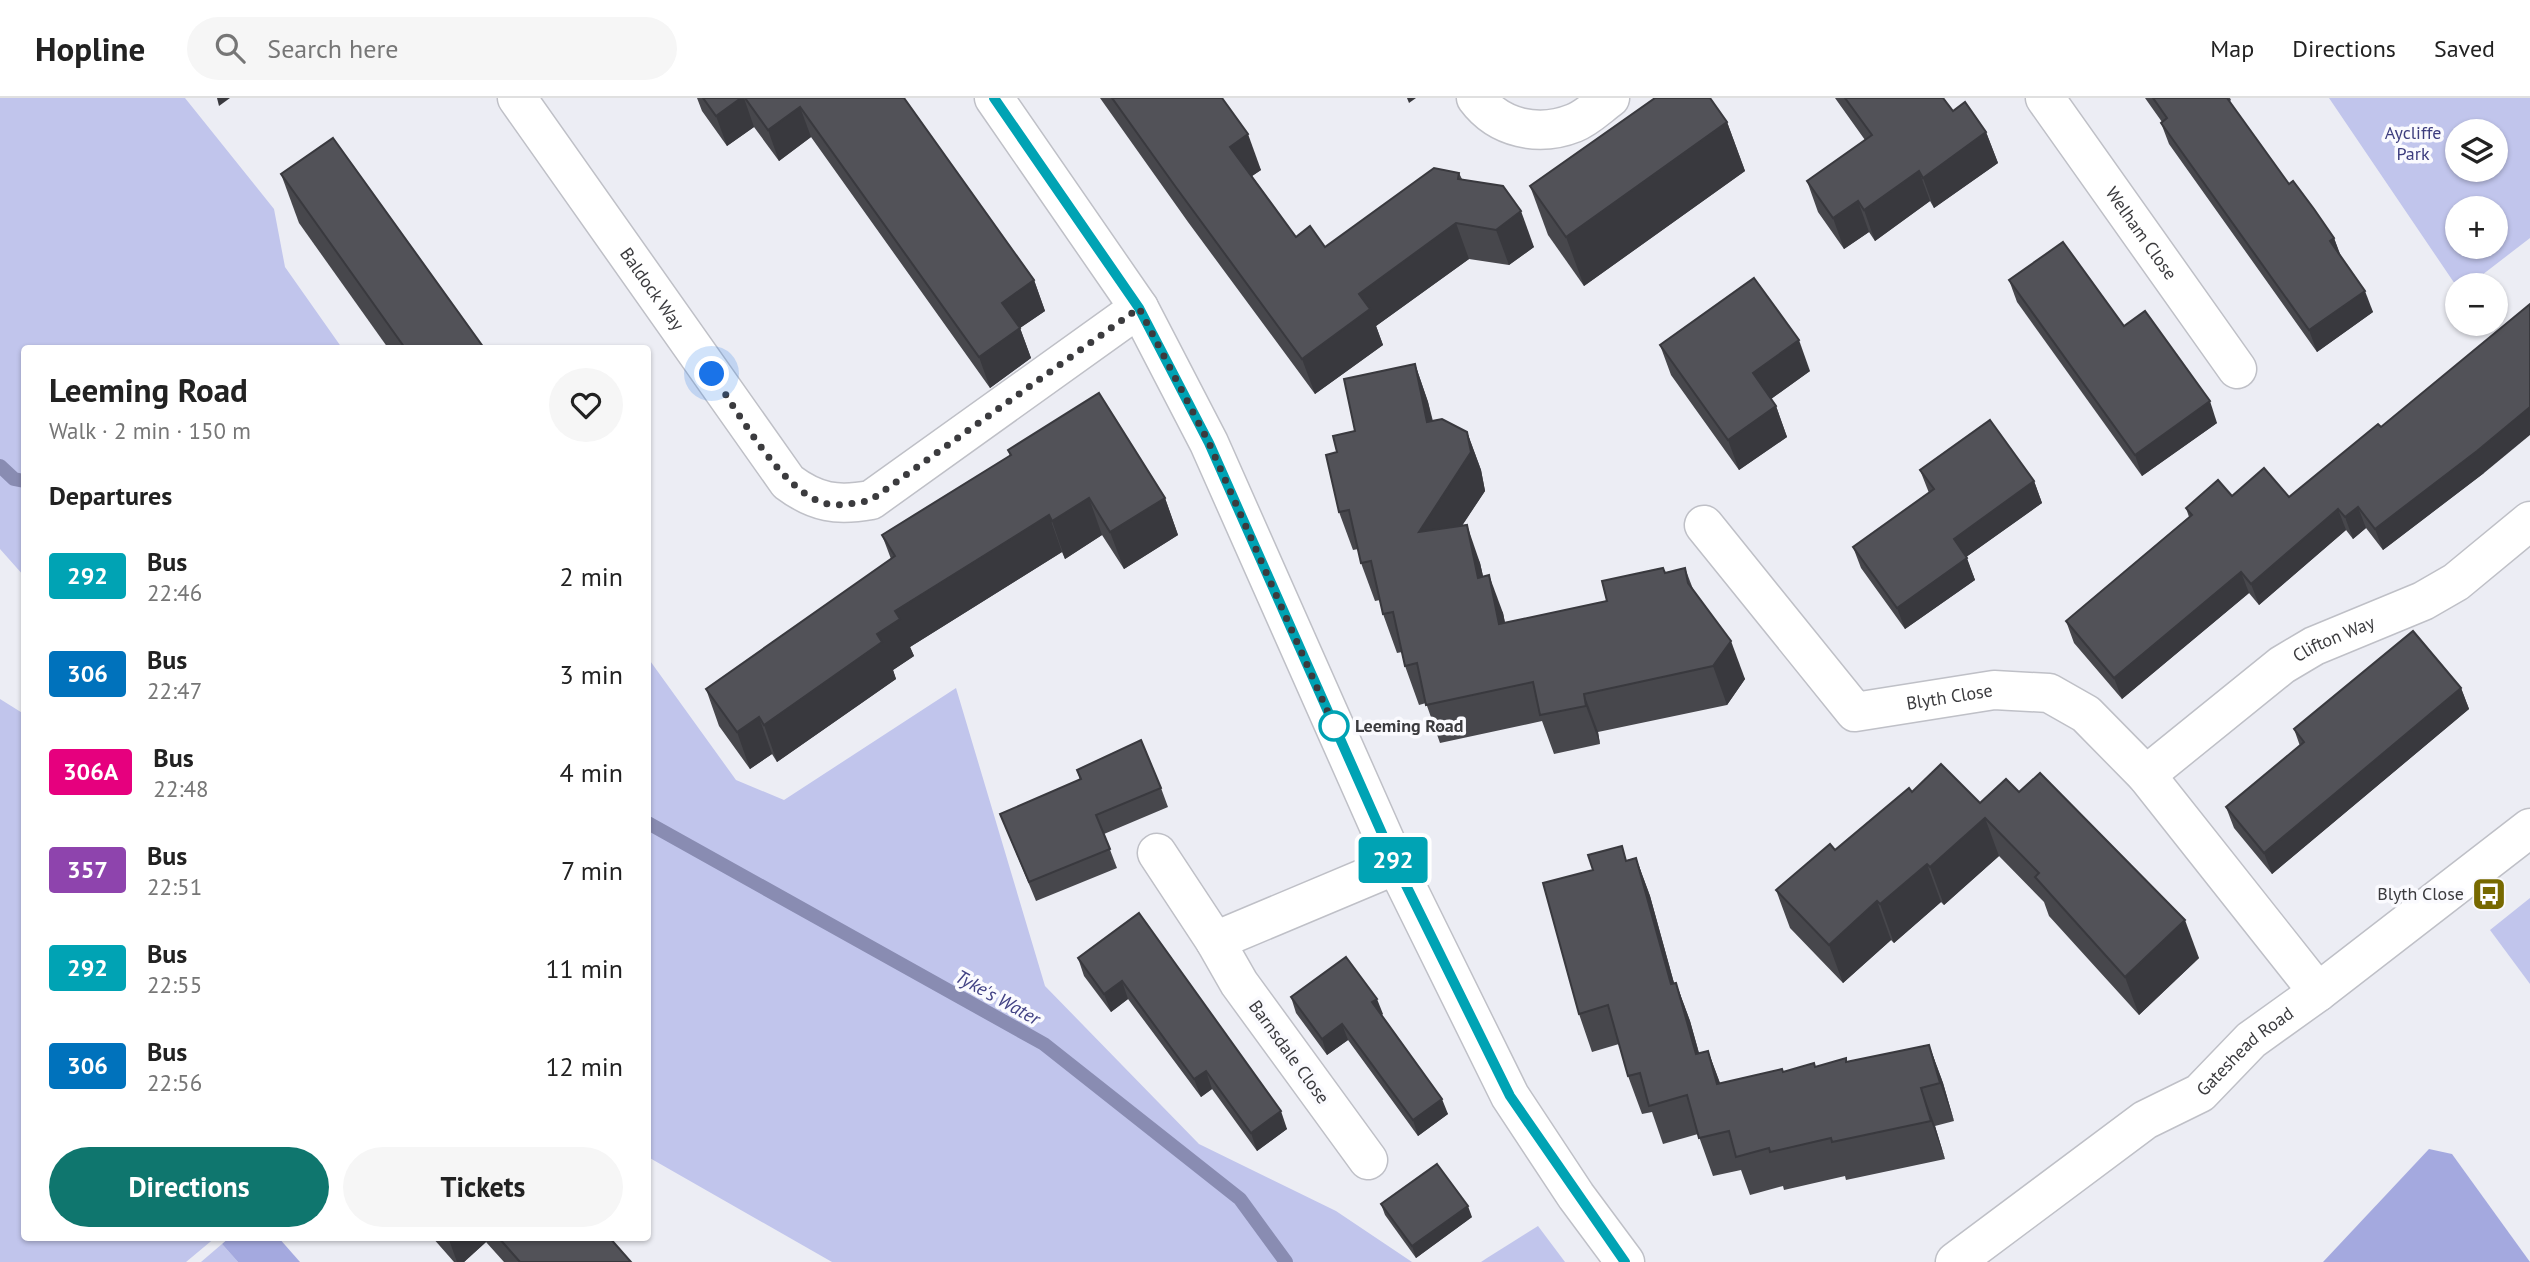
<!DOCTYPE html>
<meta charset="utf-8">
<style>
:root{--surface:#fff;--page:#f6f6f6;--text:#222;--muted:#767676;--line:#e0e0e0;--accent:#0f766e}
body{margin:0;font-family:"PT Sans",sans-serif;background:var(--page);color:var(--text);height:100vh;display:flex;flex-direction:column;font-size:26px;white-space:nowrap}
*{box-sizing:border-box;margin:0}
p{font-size:23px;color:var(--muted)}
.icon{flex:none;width:38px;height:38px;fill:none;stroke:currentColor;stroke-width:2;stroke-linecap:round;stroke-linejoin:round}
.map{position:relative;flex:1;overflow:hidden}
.panel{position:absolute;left:21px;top:247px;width:630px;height:896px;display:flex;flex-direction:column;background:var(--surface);border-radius:7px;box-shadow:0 2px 5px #0004}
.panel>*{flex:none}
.badge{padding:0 14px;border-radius:5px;font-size:24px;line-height:46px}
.tools{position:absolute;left:2445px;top:21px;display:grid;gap:14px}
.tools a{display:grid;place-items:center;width:63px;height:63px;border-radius:50%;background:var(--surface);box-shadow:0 2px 5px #0004;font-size:35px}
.you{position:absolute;width:35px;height:35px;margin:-18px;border:5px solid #fff;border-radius:50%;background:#1a73e8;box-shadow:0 0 0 10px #1a73e833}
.map>.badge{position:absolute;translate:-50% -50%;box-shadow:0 0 0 4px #fff}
h2{padding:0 28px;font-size:26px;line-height:63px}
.round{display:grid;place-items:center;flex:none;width:74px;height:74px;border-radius:37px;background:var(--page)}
.overview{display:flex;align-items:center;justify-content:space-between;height:119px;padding:0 28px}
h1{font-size:33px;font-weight:700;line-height:52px}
.primary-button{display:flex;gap:14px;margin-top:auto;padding:14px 28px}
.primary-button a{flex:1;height:80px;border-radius:42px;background:var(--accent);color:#fff;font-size:28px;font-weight:700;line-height:80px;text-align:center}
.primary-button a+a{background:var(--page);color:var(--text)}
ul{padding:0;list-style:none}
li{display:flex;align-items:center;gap:21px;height:98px;padding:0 28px}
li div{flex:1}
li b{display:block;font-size:26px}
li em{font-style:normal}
li .badge{min-width:77px;font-weight:700;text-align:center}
header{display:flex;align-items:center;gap:42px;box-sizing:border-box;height:98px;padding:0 35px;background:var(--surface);border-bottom:2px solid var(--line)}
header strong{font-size:33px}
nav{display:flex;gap:38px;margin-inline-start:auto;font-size:24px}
.search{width:490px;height:63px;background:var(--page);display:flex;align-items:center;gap:18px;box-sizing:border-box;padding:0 24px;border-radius:38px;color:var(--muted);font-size:26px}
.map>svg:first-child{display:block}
.green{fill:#c1c5ec;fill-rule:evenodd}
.forest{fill:#a4a9df}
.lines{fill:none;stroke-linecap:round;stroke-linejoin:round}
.stream{stroke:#898cb2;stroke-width:14}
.minor-casing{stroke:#bfc0c7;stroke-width:41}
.minor{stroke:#fff;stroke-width:38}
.wall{fill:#47474c}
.shaded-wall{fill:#39393e}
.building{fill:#525258;stroke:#39393e;stroke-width:2}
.line-casing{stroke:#fff;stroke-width:16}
.line{stroke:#00a3b4;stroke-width:10}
.walk{stroke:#3b3b3e;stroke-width:7;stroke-dasharray:0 12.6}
.stop-dot{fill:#fff;stroke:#00a3b4;stroke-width:3.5}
.labels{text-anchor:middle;stroke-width:7;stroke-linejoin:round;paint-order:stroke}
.park-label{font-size:18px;fill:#3d3d7e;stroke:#fafafe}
.street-label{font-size:18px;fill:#3b3b3e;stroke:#fafafe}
.stop-label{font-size:18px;font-weight:bold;fill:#3b3b3e;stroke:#fafafe;text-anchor:start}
.poi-label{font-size:18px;fill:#3b3b3e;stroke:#fafafe;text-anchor:end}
.water-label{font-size:19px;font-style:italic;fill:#424284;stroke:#fafafe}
</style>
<header>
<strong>Hopline</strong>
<div class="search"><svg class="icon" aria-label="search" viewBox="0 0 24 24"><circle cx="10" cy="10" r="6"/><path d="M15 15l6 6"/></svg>Search here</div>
<nav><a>Map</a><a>Directions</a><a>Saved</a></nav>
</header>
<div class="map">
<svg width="2530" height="1164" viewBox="0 0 2530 1164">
<rect width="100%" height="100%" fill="#ecedf4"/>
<!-- green -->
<g class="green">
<polygon points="0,0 185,0 274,111 285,169 342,250 24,250 24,478 0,451"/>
<path d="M2329,0H2530V140L2469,187L2457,189ZM2496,33V72H2457V33ZM2496,110V149H2457V110Z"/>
<polygon points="648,560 736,682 784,702 956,590 1045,888 1199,1046 1336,1113 1412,1164 832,1164 648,1059"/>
<polygon points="0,601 24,616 24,1139 216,1139 186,1164 0,1164"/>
<polygon points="2530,800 2530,886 2490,832"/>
<polygon points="1538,1128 1565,1164 1481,1164 1487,1160"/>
<polygon points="222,1146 238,1164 201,1164"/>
</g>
<!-- forest -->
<g class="forest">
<polygon points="2429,1051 2452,1056 2530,1164 2323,1164"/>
<polygon points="230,1139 278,1139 300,1164 238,1164 222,1146"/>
</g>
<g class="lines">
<!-- stream -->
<g class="stream">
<polyline points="0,368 14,381 24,383"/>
<polyline points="648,725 1044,946 1240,1101 1286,1164"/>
</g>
<!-- minor casing -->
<g class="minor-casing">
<g id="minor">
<path id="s1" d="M517,0L788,384C816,405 837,408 871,402L1139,210"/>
<polyline points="994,0 1139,210 1209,345 1396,767 1510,998 1576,1098 1625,1164"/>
<path d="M1476,0C1499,31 1539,39 1574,25C1587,20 1599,8 1610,0"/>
<path id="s2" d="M2045,0L2237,271"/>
<path id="s3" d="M1704,427L1855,614L1994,592L2049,595L2086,616L2146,677L2318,894"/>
<path id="s4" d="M2146,677L2282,567L2314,548L2423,503L2456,484L2530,423"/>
<polyline points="1157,755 1215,843"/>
<polyline points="1368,1062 1239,885 1215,843 1396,767"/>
<path id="s5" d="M1955,1164L2145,1022L2200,995L2251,942L2318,894L2530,730"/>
</g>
</g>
<!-- minor -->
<use href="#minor" class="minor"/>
</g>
<!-- wall -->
<g class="wall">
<polygon points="697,0 904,0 1034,182 1045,213 1020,230 1031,260 990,290 811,39 779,63 754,29 727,48 702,13"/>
<polygon points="1100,0 1222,0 1261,72 1252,78 1296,139 1325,149 1459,75 1462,81 1534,149 1509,167 1469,161 1376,228 1383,247 1315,296 1188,124"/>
<polygon points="1835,0 1943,0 1953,13 1986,34 1998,65 1934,110 1930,103 1875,143 1869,134 1844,151 1818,114 1807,83 1865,42"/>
<polygon points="2145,0 2230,0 2231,2 2229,4 2289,86 2334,140 2340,157 2373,214 2317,254 2169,46 2161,25 2162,24"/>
<polygon points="1727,24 1745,73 1584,188 1548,137 1530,88"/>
<polygon points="281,76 484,250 388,250 299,125"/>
<polygon points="2009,182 2124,228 2217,325 2142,378 2017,204"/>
<polygon points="1660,247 1810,273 1771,301 1776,308 1787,339 1739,372 1671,277"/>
<polygon points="1415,266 1428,304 1433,323 1467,334 1481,372 1485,393 1462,427 1480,465 1483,478 1503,515 1505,525 1607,503 1665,475 1685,470 1693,491 1745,581 1727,607 1598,634 1600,646 1554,656 1542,623 1440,645 1426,605 1419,607 1405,568 1402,554 1397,555 1383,516 1380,502 1375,503 1361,465 1358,451 1353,452 1339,414 1337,354"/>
<polygon points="1008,352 1165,400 1178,437 1124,471 1102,437 1065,461 1062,454 910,549 914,558 893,572 896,581 777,664 772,656 750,671 719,628 706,591 891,461 882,437 1010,358"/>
<polygon points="1920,372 2034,383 2042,405 1966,459 1975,482 1905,531 1861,470 1853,449 1929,395"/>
<polygon points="2484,375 2383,452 2366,430 2353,441 2346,432 2259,507 2249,495 2122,601 2074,545 2066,523 2189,419 2186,410 2232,398 2289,399"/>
<polygon points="2461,590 2469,611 2272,776 2234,730 2226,709 2300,648 2294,631"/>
<polygon points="1077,672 1161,690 1168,709 1104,736 1117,770 1036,803 1000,716 1080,682"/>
<polygon points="1912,694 1980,705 2019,694 2199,860 2139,917 2049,818 2044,804 1999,758 1944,807 1941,804 1894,845 1891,842 1843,885 1790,830 1776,792 1835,752"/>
<polygon points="1636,760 1650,798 1674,885 1676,885 1690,923 1699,955 1708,953 1720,985 1783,974 1847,964 1929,947 1943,985 1954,1023 1935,1028 1945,1061 1846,1082 1845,1078 1784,1092 1783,1088 1750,1097 1741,1072 1713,1078 1698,1036 1663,1046 1652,1014 1642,1016 1628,978 1619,946 1592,954 1579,916 1627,762"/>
<polygon points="1139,815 1287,1031 1257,1053 1212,991 1201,999 1128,901 1111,914 1084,878 1078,860"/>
<polygon points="1291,899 1383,916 1381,917 1448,1016 1418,1038 1348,942 1327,957 1296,915"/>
<polygon points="1381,1106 1472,1119 1416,1160 1385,1117"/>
<polygon points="432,1139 609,1139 631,1164 504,1164 486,1144 464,1164 454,1164"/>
</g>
<!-- shaded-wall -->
<g class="shaded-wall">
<polygon points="217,0 230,0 219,8"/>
<polygon points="741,0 744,0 754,29 727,48 716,18"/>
<polygon points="1407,0 1416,0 1409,5"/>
<polygon points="800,9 811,39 779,63 768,32"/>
<polygon points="1727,24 1745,73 1584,188 1566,139"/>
<polygon points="1986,34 1998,65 1934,110 1923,80"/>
<polygon points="1248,36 1261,72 1243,84 1230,49"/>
<polygon points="1919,73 1930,103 1875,143 1864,112"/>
<polygon points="1858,103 1869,134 1844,151 1833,120"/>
<polygon points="1521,113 1534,149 1509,167 1496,132"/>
<polygon points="1456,125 1469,161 1376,228 1383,247 1315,296 1302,261 1359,196"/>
<polygon points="2334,140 2342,161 2330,143"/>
<polygon points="1034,182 1045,213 1020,230 1031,260 990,290 979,259 1002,205"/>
<polygon points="2365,193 2373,214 2317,254 2309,232"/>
<polygon points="1799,242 1810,273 1764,306 1753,275"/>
<polygon points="1415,266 1428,304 1441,363 1427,324"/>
<polygon points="2210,303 2217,325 2142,378 2135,357"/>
<polygon points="1776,308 1787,339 1739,372 1728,342"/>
<polygon points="2530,309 2530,337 2484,375 2383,452 2375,431"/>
<polygon points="1467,334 1481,372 1485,393 1433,472 1419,434"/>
<polygon points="2034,383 2042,405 1962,462 1954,441"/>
<polygon points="1089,400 1102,437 1065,461 1052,423"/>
<polygon points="1165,400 1178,437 1124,471 1110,434"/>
<polygon points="2358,409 2366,430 2353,441 2345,419"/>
<polygon points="2338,411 2346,432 2259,507 2251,486"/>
<polygon points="1049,417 1062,454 910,549 914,558 893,572 896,581 777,664 764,627 895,513"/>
<polygon points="1467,427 1480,465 1492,518 1478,480"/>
<polygon points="1967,460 1975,482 1905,531 1897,510"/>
<polygon points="2241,474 2249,495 2122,601 2114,580"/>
<polygon points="1489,477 1503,515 1513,564 1499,526"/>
<polygon points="1731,543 1745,581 1727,607 1713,568"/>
<polygon points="2461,590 2469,611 2272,776 2264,755"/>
<polygon points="1584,596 1598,634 1600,646 1586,608"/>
<polygon points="759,619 772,656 750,671 737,634"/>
<polygon points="1985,720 1999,758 1944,807 1930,769"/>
<polygon points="1636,760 1650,798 1685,925 1671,886"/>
<polygon points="1927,766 1941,804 1894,845 1880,806"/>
<polygon points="1877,803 1891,842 1843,885 1829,847"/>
<polygon points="2185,822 2199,860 2139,917 2125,879"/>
<polygon points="1122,883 1128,901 1111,914 1104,896"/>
<polygon points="1676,885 1690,923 1710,995 1696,956"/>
<polygon points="1377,901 1383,916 1378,920 1372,904"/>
<polygon points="1342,926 1348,942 1327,957 1322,941"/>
<polygon points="1929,947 1943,985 1954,1023 1940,985"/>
<polygon points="1708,953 1722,991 1717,986"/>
<polygon points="1206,973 1212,991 1201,999 1194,981"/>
<polygon points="1921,990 1935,1028 1945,1061 1931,1023"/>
<polygon points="1442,1001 1448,1016 1418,1038 1413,1022"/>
<polygon points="1281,1013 1287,1031 1257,1053 1251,1035"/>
<polygon points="1468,1108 1472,1119 1416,1160 1412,1148"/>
<polygon points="448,1139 485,1139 486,1144 464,1164 457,1164"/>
</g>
<!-- building -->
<g class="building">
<polygon points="703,0 741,0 716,18"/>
<polygon points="745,0 904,0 1034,182 1002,205 1020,230 979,259 800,9 768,32"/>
<polygon points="1112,0 1222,0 1248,36 1230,49 1296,139 1310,128 1325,149 1434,70 1459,75 1458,81 1503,88 1521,113 1496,132 1456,125 1359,196 1370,211 1302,261 1175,88"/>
<polygon points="1655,0 1710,0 1727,24 1566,139 1530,88"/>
<polygon points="1845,0 1943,0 1953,13 1965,4 1986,34 1923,80 1919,73 1864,112 1858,103 1833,120 1807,83 1872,37"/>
<polygon points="2153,0 2227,0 2289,86 2293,83 2314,111 2334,140 2330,143 2365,193 2309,232 2161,25 2167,20"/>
<polygon points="333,40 484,250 405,250 281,76"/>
<polygon points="2063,144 2124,228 2145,213 2210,303 2135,357 2009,182"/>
<polygon points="1754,180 1799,242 1753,275 1776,308 1728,342 1660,247"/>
<polygon points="2530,206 2530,309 2477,353 2375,431 2358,409 2345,419 2338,411 2251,486 2241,474 2114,580 2066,523 2192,417 2186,410 2218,382 2232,398 2264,370 2289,399 2378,326 2381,329"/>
<polygon points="1415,266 1427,324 1442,321 1467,334 1471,354 1419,434 1467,427 1478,480 1489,477 1499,526 1607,503 1602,483 1663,470 1665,475 1685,470 1688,485 1731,543 1713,568 1584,596 1586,608 1540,617 1533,584 1426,607 1417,565 1405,568 1393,514 1383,516 1371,463 1361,465 1349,412 1339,414 1326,357 1337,354 1333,338 1355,333 1344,281"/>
<polygon points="1099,295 1165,400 1110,434 1089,400 1052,423 1049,417 895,513 900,521 877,536 882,544 764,627 759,619 737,634 706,591 895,458 882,437 1011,357 1008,352"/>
<polygon points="1990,322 2034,383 1954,441 1967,460 1897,510 1853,449 1934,391 1920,372"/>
<polygon points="2413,533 2461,590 2264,755 2226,709 2304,644 2294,631"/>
<polygon points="1141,642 1161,690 1096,717 1110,751 1029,784 1000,716 1081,681 1077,672"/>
<polygon points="1941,666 1980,705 2006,681 2019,694 2040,675 2185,822 2125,879 2035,779 2039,775 1985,720 1930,769 1927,766 1880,806 1877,803 1829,847 1776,792 1830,746 1835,752 1909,690 1912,694"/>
<polygon points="1622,748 1626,763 1636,760 1671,886 1676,885 1696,956 1708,953 1717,986 1782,971 1783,974 1814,965 1815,969 1846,960 1846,964 1929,947 1940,985 1921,990 1931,1023 1832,1044 1831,1040 1770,1054 1769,1050 1736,1059 1729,1033 1699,1040 1687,997 1649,1008 1640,975 1628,978 1608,907 1579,916 1543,785 1593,772 1588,757"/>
<polygon points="1139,815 1281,1013 1251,1035 1206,973 1194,981 1122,883 1104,896 1078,860"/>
<polygon points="1346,859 1377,901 1372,904 1442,1001 1413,1022 1342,926 1322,941 1291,899"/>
<polygon points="1437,1066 1468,1108 1412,1148 1381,1106"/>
<polygon points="498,1139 609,1139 631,1164 520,1164"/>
</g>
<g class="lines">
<!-- line casing -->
<g class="line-casing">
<polyline id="line" points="994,0 1139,210 1209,345 1396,767 1510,998 1625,1164"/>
</g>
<!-- line -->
<use href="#line" class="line"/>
<!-- walk -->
<path class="walk" d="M712,276C738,313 783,397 828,406C843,408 857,405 871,402L1139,210L1209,345L1334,628"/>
</g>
<!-- icons -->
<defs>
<g id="bus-square" transform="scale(1.75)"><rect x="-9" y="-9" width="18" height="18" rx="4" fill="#776900" stroke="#fafafe"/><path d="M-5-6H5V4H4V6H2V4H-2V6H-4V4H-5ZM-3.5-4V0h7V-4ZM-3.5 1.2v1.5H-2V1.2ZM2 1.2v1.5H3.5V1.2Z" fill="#fff"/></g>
</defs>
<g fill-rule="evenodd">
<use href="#bus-square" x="2489" y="796"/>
</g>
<!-- markers -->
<circle class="stop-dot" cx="1334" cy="628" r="14"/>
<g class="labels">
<!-- park labels -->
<g class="park-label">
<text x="2413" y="41">Aycliffe<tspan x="2413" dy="21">Park</tspan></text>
</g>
<!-- street labels -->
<g class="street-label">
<text dy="6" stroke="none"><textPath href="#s2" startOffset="166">Welham Close</textPath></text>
<text dy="6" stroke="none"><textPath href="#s1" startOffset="234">Baldock Way</textPath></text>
<text dy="6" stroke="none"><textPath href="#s4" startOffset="233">Clifton Way</textPath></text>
<text dy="6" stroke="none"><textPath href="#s3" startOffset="336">Blyth Close</textPath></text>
<text dy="6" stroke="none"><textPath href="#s5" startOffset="360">Gateshead Road</textPath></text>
<text transform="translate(1289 954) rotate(54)" y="6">Barnsdale Close</text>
</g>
<!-- stop labels -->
<g class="stop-label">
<text x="1355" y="634">Leeming Road</text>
</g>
<!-- poi labels -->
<g class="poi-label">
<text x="2464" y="802">Blyth Close</text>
</g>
<!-- water labels -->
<g class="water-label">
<text transform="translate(998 899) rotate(29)" y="7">Tyke's Water</text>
</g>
</g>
</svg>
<div class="tools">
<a><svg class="icon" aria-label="layers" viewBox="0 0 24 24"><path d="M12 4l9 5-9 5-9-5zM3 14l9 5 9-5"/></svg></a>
<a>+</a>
<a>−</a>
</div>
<div class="you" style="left:712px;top:276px"></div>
<b class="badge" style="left:1393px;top:762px;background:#00a3b4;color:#fff">292</b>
<section class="panel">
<div class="overview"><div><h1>Leeming Road</h1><p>Walk · 2 min · 150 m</p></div><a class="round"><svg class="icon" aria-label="heart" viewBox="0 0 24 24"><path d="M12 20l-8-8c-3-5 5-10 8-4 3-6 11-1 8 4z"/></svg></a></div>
<h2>Departures</h2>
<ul>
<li><span class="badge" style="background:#00a3b4;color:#fff">292</span><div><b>Bus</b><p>22:46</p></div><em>2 min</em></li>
<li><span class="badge" style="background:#0072bc;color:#fff">306</span><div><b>Bus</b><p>22:47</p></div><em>3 min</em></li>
<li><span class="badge" style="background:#e6007e;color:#fff">306A</span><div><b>Bus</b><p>22:48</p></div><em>4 min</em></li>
<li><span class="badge" style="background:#8e44ad;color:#fff">357</span><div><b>Bus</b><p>22:51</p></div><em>7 min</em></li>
<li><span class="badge" style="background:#00a3b4;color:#fff">292</span><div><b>Bus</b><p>22:55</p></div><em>11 min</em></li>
<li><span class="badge" style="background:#0072bc;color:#fff">306</span><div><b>Bus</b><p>22:56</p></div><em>12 min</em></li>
</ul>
<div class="primary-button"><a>Directions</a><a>Tickets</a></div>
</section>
</div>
